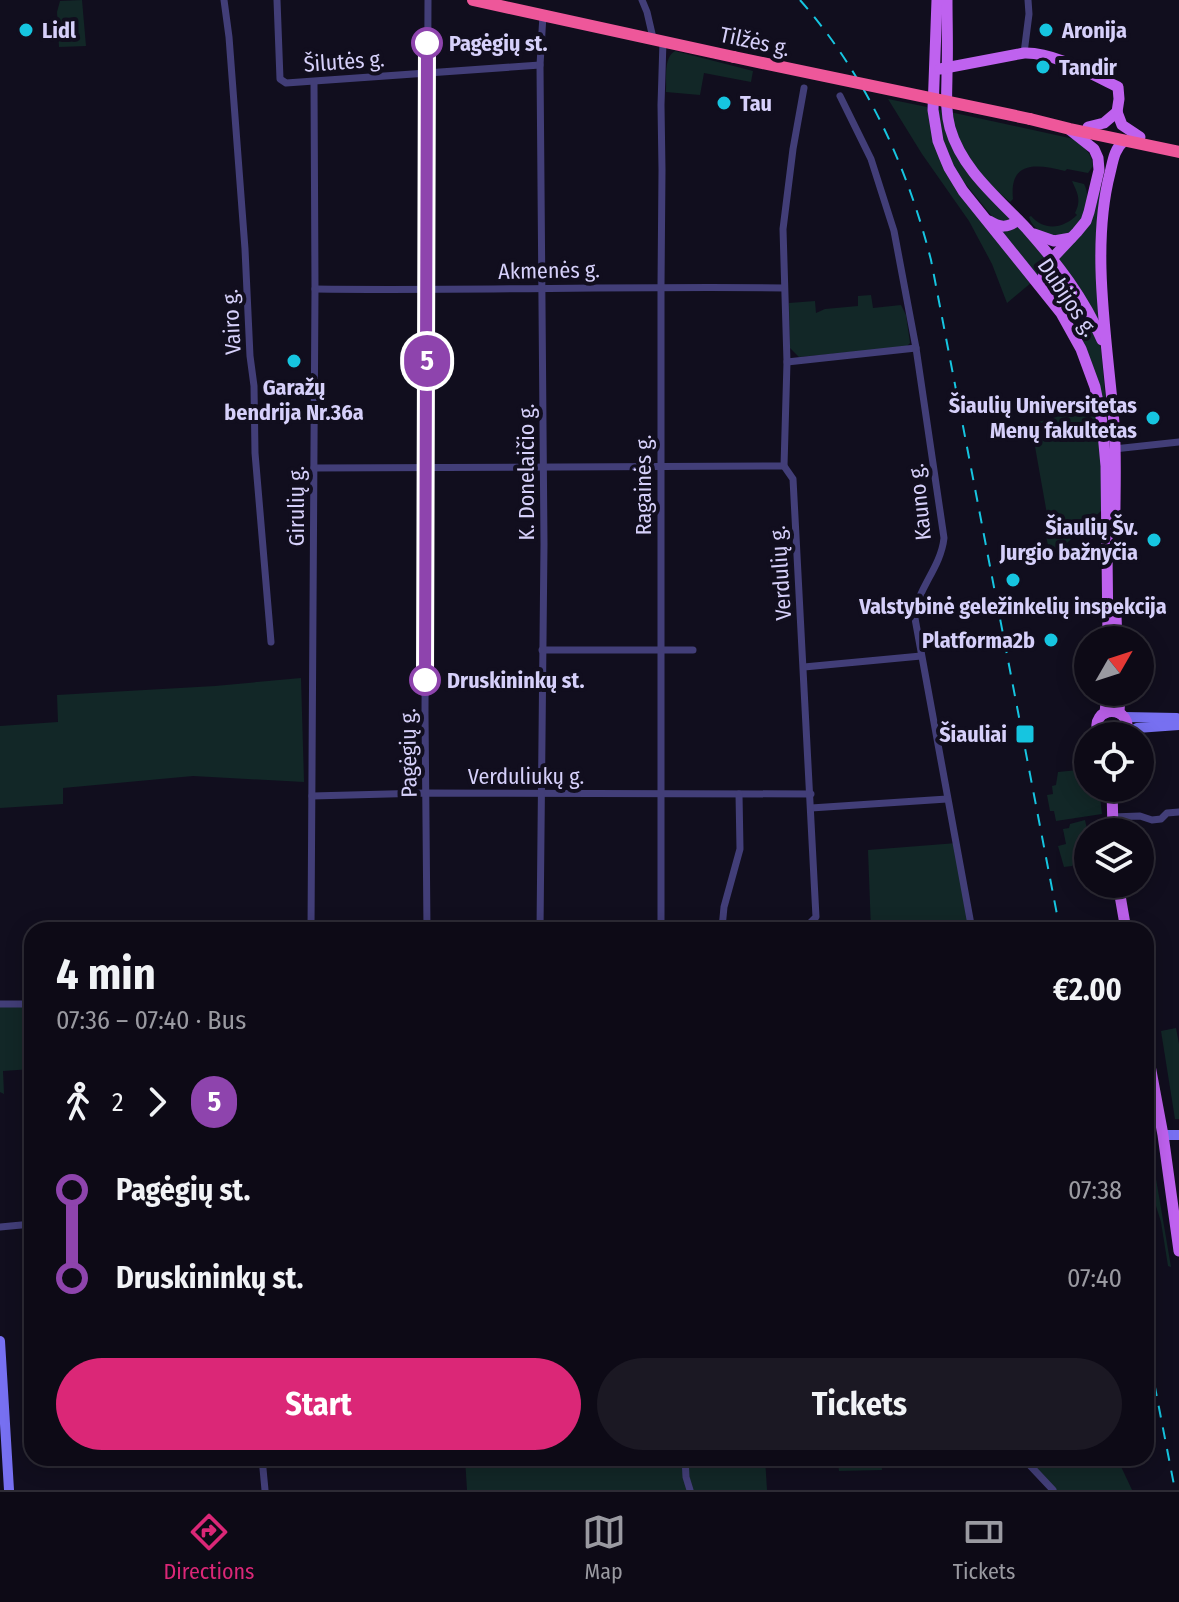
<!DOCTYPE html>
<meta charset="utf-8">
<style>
:root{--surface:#0d0a16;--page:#1b1823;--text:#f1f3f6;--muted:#9a9aa1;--line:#2d2b35;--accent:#db2777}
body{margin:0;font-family:"Fira Sans Condensed",sans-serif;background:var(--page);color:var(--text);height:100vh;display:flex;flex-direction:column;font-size:30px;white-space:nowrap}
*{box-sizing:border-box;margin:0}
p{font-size:26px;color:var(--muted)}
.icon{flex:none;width:44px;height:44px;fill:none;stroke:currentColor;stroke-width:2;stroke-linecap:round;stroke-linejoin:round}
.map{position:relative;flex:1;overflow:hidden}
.side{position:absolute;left:24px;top:922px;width:1130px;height:544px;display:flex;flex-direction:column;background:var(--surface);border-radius:24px;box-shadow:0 4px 20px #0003,0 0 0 2px var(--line)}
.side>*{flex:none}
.badge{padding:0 16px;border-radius:26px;font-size:28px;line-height:52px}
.needle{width:52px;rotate:51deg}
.fabs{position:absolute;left:1074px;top:626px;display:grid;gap:16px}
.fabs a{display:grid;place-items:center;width:80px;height:80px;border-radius:50%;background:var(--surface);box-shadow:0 4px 20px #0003,0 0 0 2px var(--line);font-size:40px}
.map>.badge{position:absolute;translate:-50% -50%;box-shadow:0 0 0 4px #fff}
.legs{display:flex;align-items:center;gap:12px;height:88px;padding:0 32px;font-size:26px}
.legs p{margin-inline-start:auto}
.head{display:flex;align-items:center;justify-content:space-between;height:136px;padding:0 32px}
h1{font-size:44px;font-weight:700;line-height:60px}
.action{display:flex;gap:16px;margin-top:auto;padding:16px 32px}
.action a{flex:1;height:92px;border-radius:48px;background:var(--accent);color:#fff;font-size:32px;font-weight:700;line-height:92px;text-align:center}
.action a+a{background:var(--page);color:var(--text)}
ul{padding:0 32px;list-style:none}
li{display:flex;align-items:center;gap:28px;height:88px;font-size:30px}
li i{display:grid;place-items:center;width:12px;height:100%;margin:0 10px;background:currentColor}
li i::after{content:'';width:20px;height:20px;margin:-10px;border:6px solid;border-radius:50%;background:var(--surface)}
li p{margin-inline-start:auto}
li:first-child i{background:linear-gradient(#0000 50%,currentColor 0)}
li:last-child i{background:linear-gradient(currentColor 50%,#0000 0)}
.tabs{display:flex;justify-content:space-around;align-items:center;height:112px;border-top:2px solid var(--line);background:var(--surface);font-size:22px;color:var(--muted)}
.tabs a{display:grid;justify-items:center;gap:4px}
.tabs .current{color:var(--accent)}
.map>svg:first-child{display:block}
.green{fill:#122727}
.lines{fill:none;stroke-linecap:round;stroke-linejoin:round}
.street{stroke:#423e78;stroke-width:7}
.secondary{stroke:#7770f1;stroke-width:10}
.primary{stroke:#bf62ef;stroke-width:11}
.highway{stroke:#ee579a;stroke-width:12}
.rail{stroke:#16c5e0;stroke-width:2;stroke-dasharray:12 10;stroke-linecap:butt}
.highway-bridge{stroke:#ee579a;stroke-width:12}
.line-1-casing{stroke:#fff;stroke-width:18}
.line-1{stroke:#8e44ad;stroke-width:12}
.poi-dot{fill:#16c5e0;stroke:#110e1e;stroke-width:3}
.stop-1-dot{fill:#fff;stroke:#8e44ad;stroke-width:4}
.labels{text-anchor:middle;stroke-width:8;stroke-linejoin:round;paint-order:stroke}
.poi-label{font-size:22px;font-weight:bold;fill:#d6d0fa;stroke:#110e1e;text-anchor:start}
.street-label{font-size:22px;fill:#d6d0fa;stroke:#110e1e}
.stop-label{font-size:22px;font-weight:bold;fill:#d6d0fa;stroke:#110e1e;text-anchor:start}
</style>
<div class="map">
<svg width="1179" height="1490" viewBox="0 0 1179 1490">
<rect width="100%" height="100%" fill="#110e1e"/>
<!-- green -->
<g class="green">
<polygon points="82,0 86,46 59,47 57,12 60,1"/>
<path d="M675,51L753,71L751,82L704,73L700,95L666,92C667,79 663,58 675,51Z"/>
<polygon points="888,99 927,107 934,142 1032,282 1007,303 992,264 969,221 922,154"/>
<polygon points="937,109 944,111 948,133 1009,217 1009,221 1007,223 995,220 955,171 943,143"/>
<path d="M950,112L1074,139C1084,147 1092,153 1093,166L1088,173L1067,169L1065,171C1037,164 1009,160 1013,199L1010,202L983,179L964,153Z"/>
<path d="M1072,181L1084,184C1092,198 1084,226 1069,233C1065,236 1060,236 1056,238C1044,233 1033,230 1029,217L1031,216C1045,232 1064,228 1077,215L1075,213C1082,200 1077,192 1072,181Z"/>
<polygon points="1101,187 1103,188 1103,330 1056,257 1081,233"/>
<polygon points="1017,225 1046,257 1039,267 1038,279 999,231"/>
<polygon points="1051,263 1065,282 1094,331 1101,348 1109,439 1087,354 1064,307 1046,281"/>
<polygon points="871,295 873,308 901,305 906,315 910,343 906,347 799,357 790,348 789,303 815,301 816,313 825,309 858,306 858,296"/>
<polygon points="1096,406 1100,433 1102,510 1051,558 1045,532 1050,531 1031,424"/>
<polygon points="301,678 304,782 193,776 63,788 63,804 0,808 0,726 58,722 57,695 215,686"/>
<polygon points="1088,769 1088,788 1099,788 1102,814 1056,821 1054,811 1050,811 1047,795 1053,794 1052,786 1056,785 1058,772"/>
<polygon points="1085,820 1088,834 1088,853 1079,854 1072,866 1064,867 1058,846 1066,844 1063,829 1069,828 1070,824"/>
<polygon points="957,843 972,930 871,930 868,850"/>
<polygon points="0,1004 32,1004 32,1069 3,1071 4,1094 0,1092"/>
<polygon points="1176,1028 1179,1044 1179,1119 1175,1119 1161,1031"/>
<polygon points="1146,1097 1148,1097 1156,1151 1154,1167 1171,1267 1168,1266 1161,1222 1152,1193 1153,1187 1151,1168 1151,1151 1146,1125"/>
<polygon points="465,1458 765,1458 767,1490 467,1490"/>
<polygon points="837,1458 881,1458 882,1470 839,1471"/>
<polygon points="1023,1458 1117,1458 1132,1490 1053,1490"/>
</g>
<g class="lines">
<!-- street -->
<g class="street">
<polyline points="224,0 229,37 245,249 250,356 254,386 255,453 271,642"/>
<polyline points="277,0 280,79 286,83 540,65"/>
<polyline points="642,0 647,12 653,38"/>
<polyline points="1024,53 1029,14 1028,0"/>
<path d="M840,96L871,159L894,231L916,348L944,538C941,566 920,586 914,613L972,930"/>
<path d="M315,289C471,291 628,286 784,288"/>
<polyline points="787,362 916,348"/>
<polyline points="1114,449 1179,442"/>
<polyline points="314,468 784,466"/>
<polyline points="542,650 693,650"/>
<polyline points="804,667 921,656"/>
<polyline points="312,796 426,793 811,794"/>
<polyline points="811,808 947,799"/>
<polyline points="1112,817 1140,816 1152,820 1161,819 1167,813 1179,812"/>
<polyline points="722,928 724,907 740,849 739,794"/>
<polyline points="311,930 315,289 314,82"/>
<polyline points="427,930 425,713 428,0"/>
<polyline points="540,930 544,544 540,65 543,15"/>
<polyline points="661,930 661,286 662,170 661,105 663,41"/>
<polyline points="676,930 809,924 816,917 793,479 784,466 787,362 783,229 793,149 804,88"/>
<polyline points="0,1004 32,1004"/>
<polyline points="0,1227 32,1224"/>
<polyline points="262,1458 265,1490"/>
<polyline points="685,1458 686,1477 690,1490"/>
<polyline points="1023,1458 1053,1490"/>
</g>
<!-- secondary -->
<g class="secondary">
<polyline points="1124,717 1177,718"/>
<polyline points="1126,735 1137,728 1179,725"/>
<polyline points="1163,1135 1179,1135"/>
<polyline points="0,1341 9,1490"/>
</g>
<!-- primary -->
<g class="primary">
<polyline points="937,0 933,110 938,141 944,156 949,168 963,191 1061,313 1081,349 1095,387 1102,422 1106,466 1108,640"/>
<path d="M947,0C947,24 948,49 947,73C947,92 945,110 950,128C962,170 998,198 1027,229C1057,263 1084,298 1102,340"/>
<path d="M940,69L1024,53C1054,52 1091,74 1118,87L1119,99L1117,112"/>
<polyline points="1117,112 1122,125 1140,137"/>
<polyline points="1088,127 1104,123 1117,112"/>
<path d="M989,221C1000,228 1008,228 1018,220"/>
<polyline points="1034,234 1054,241 1071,238"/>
<path d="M1046,290C1043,281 1042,274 1046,265L1077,232L1086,221L1089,212L1099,170L1098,158L1094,149L1070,130"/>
<path d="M1115,547C1114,506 1117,464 1114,424C1108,345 1090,250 1110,173C1113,161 1114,149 1124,141"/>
<polyline points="1116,616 1117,640"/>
<polyline points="1105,713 1107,692"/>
<polyline points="1119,713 1120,692"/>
<path d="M1099,736C1086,703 1138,704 1125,736"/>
<polyline points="1112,788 1113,832"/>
<polyline points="1118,884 1126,930"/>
<polyline points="1146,1044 1163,1135 1179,1251"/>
</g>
<!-- highway -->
<g class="highway">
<polyline points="473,0 734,57"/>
<polyline points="1030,119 1070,129 1179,152"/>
</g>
<!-- rail -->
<g class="rail">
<path d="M800,0C865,74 907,165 931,260L1060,930"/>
<polyline points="1146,1341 1175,1490"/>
</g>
<!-- highway-bridge -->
<polyline class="highway-bridge" points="734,57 1030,119"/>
</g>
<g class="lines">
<!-- line-1 casing -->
<g class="line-1-casing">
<polyline id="line-1" points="425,680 427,43"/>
</g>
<!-- line-1 -->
<use href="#line-1" class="line-1"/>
</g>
<!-- markers -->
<g class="poi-dot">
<circle cx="26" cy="30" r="8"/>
<circle cx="1046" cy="30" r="8"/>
<circle cx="1043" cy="67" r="8"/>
<circle cx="724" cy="103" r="8"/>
<circle cx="294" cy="361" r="8"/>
<circle cx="1153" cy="418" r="8"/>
<circle cx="1154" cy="540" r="8"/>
<circle cx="1013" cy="580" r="8"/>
<circle cx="1051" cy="640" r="8"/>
<rect x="1015" y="724" width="20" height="20" rx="4"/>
</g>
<g class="stop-1-dot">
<circle cx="427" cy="43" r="14"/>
<circle cx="425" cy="680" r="14"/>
</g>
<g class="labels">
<!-- poi labels -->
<g class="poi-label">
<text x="42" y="38">Lidl</text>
<text x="1062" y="38">Aronija</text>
<text x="1059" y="75">Tandir</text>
<text x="740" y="111">Tau</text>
<text x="294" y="395" text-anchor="middle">Garažų<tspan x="294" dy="25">bendrija Nr.36a</tspan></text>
<text x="1137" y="413" text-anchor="end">Šiaulių Universitetas<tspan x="1137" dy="25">Menų fakultetas</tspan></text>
<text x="1138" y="535" text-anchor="end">Šiaulių Šv.<tspan x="1138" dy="25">Jurgio bažnyčia</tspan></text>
<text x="1013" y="614" text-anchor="middle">Valstybinė geležinkelių inspekcija</text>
<text x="1035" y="648" text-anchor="end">Platforma2b</text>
<text x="1007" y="742" text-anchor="end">Šiauliai</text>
</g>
<!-- street labels -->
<g class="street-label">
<text transform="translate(755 41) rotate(12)" y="8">Tilžės g.</text>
<text transform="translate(344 61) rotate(-4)" y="8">Šilutės g.</text>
<text transform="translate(549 270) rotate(-1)" y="8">Akmenės g.</text>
<text transform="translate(1068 297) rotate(56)" y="8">Dubijos g.</text>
<text transform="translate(231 322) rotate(-93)" y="8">Vairo g.</text>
<text transform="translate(526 472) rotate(-90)" y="8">K. Donelaičio g.</text>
<text transform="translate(643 485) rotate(-90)" y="8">Ragainės g.</text>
<text transform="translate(919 502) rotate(-96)" y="8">Kauno g.</text>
<text transform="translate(296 506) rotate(-90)" y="8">Girulių g.</text>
<text transform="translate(780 573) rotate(-94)" y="8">Verdulių g.</text>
<text transform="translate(408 753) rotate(-91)" y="8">Pagėgių g.</text>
<text x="526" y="784">Verduliukų g.</text>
</g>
<!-- stop labels -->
<g class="stop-label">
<text x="449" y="51">Pagėgių st.</text>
<text x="447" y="688">Druskininkų st.</text>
</g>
</g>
</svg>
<div class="fabs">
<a><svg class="needle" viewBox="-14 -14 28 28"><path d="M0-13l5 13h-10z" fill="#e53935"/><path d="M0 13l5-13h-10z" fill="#9a9aa1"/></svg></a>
<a><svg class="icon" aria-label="locate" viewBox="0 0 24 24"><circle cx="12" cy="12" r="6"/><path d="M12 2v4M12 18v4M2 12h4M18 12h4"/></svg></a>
<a><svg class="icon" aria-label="layers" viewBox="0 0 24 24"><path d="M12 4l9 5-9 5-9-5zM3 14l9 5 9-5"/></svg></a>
</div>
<b class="badge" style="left:427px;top:361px;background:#8e44ad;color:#fff">5</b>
<section class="side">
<div class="head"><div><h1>4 min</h1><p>07:36 – 07:40 · Bus</p></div><b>€2.00</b></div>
<div class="legs"><svg class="icon" aria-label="walk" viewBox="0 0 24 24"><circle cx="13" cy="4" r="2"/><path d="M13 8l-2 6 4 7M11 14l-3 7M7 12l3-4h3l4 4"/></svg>2<svg class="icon" aria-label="forward" viewBox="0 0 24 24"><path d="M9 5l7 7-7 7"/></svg><b class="badge" style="background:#8e44ad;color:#fff">5</b></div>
<ul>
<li><i style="color:#8e44ad"></i><b>Pagėgių st.</b><p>07:38</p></li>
<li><i style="color:#8e44ad"></i><b>Druskininkų st.</b><p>07:40</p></li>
</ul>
<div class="action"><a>Start</a><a>Tickets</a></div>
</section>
</div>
<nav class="tabs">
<a class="current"><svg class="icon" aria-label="directions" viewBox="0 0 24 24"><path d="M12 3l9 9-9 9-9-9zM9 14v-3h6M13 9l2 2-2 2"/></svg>Directions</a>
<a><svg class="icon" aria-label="map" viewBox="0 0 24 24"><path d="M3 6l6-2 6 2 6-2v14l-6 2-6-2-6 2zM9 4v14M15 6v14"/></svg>Map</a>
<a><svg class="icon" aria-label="tickets" viewBox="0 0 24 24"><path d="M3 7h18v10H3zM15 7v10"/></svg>Tickets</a>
</nav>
